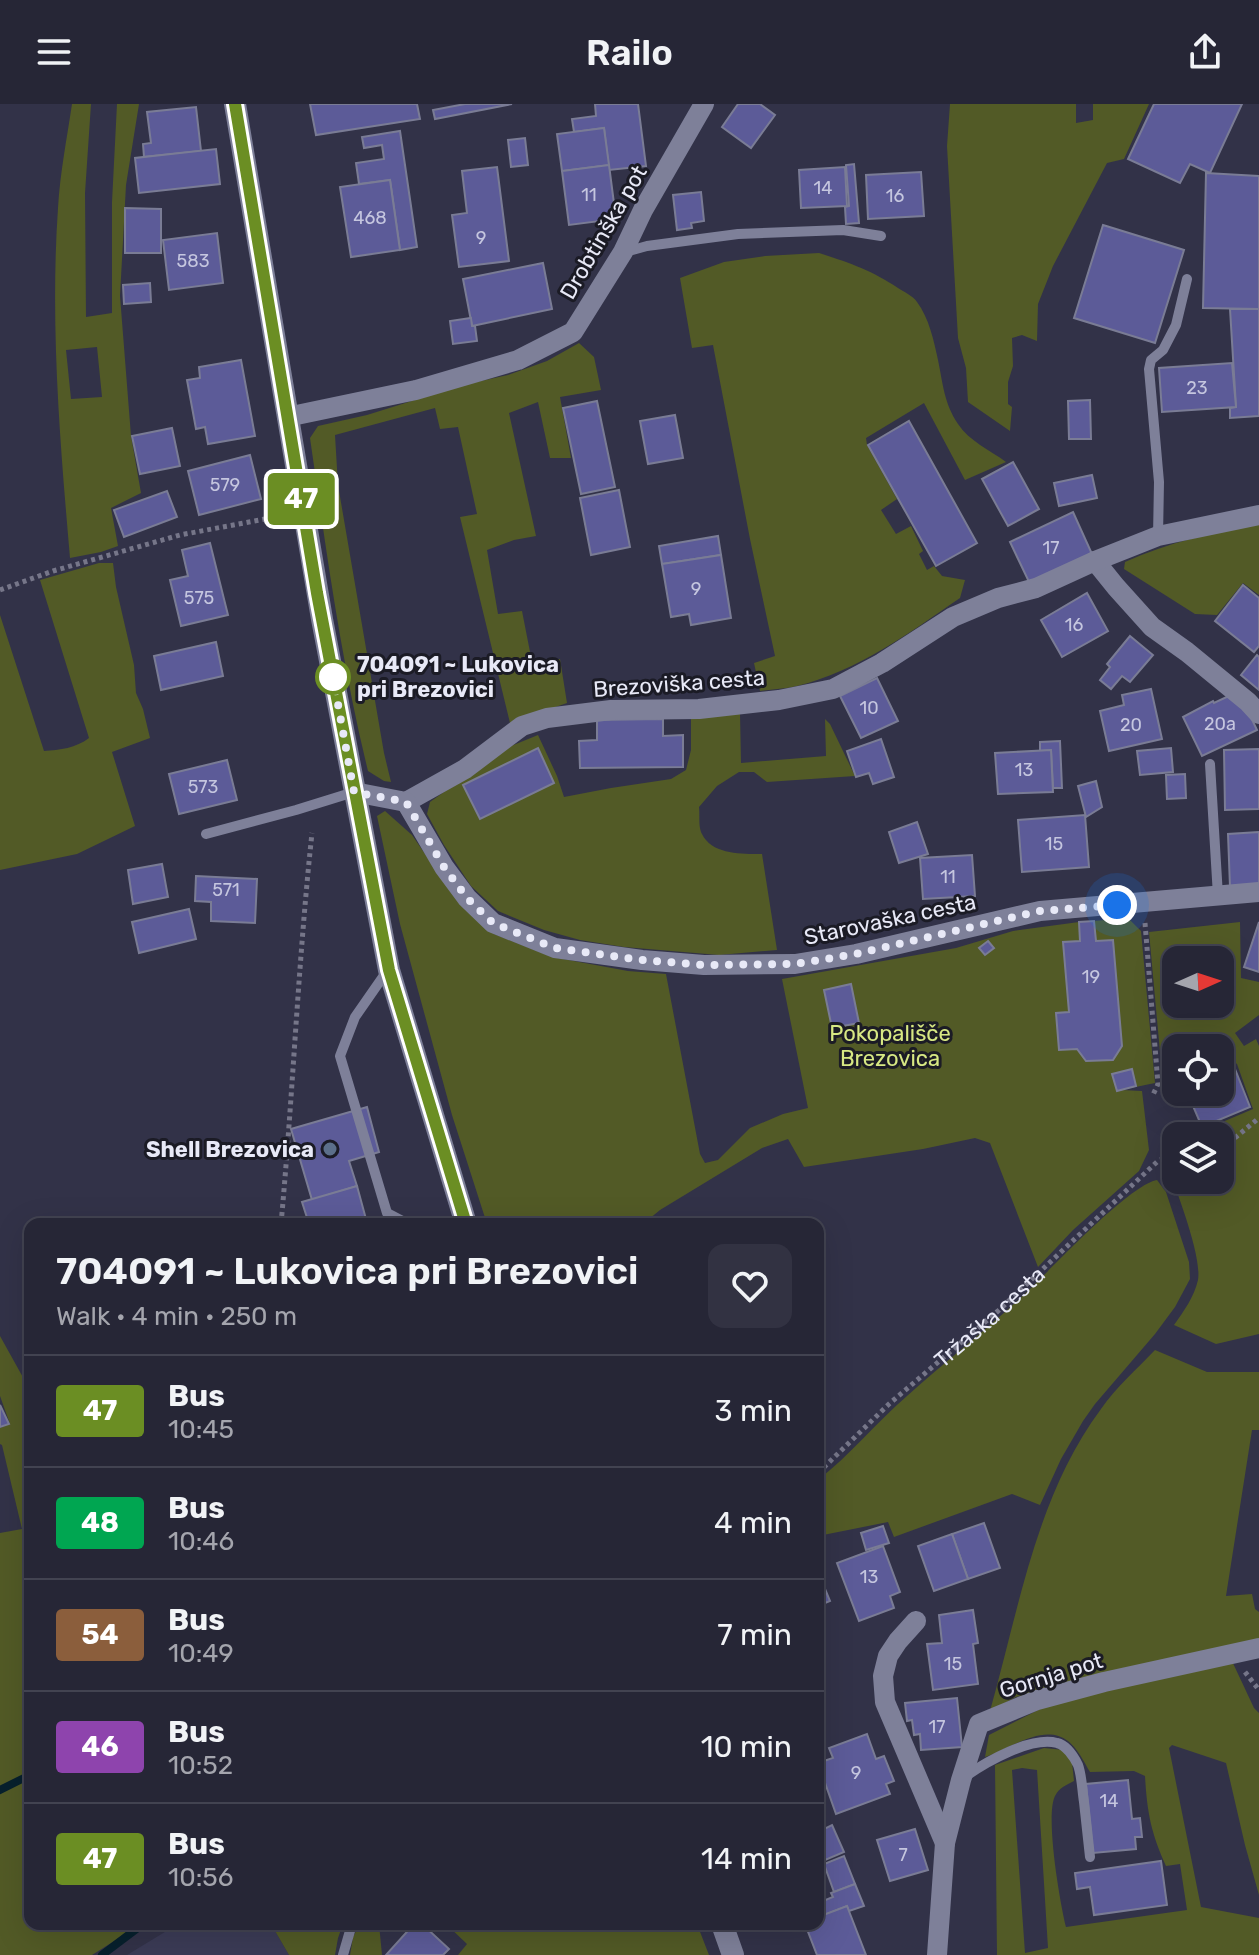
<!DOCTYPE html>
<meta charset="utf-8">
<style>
:root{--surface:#262636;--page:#323242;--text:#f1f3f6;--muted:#a4a5ad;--line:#424351}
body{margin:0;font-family:Rubik,sans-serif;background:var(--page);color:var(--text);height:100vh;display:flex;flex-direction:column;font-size:30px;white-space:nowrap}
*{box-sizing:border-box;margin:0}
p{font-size:26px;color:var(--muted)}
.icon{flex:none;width:44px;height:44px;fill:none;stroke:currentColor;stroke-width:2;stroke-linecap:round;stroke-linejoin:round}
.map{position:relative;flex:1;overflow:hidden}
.panel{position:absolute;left:24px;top:1114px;width:800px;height:712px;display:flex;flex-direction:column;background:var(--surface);border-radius:16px;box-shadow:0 8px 32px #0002,0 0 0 2px var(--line)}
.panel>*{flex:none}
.badge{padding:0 16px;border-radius:6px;font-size:28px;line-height:52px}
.needle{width:52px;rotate:87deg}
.buttons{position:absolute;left:1162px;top:842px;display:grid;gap:16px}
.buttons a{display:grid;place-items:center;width:72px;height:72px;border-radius:16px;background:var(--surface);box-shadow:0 8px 32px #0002,0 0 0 2px var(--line);font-size:40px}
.you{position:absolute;width:40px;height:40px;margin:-20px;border:6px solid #fff;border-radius:50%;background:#1a73e8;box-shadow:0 0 0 12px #1a73e833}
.map>.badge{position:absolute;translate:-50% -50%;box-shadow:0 0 0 4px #fff}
.round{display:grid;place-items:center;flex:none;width:84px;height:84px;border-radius:16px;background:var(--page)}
.overview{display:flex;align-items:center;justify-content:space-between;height:136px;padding:0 32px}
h1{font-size:38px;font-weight:600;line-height:60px}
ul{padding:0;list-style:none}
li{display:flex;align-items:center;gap:24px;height:112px;padding:0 32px;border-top:2px solid var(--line)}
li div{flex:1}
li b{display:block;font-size:30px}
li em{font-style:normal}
li .badge{min-width:88px;font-weight:700;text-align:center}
header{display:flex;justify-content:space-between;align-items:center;height:104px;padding:0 32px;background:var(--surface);font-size:36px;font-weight:600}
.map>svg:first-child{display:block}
.built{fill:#3b3b56}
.green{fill:#525a26;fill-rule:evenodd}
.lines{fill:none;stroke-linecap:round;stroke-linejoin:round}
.stream{stroke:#07202d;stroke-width:8}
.building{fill:#5c5b98;stroke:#7a7c95;stroke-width:2}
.path{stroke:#767689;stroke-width:5;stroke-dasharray:4 4;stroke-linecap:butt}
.service{stroke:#7e8099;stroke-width:10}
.minor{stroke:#7e8099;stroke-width:20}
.secondary{stroke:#7e8099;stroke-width:22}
.line-casing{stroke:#fff;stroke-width:18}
.line{stroke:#6b8e23;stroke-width:12}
.walk{stroke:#e8e9f7;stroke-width:8;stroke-dasharray:0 14.4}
.stop-dot{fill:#fff;stroke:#6b8e23;stroke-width:4}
.service-dot{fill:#5c6f8a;stroke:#1b1b25;stroke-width:3}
.labels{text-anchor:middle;stroke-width:6;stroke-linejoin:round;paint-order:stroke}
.number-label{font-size:18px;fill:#c5c6df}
.street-label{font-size:22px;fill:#e8e9f7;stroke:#1b1b25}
.stop-label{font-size:22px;font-weight:bold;fill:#e8e9f7;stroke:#1b1b25;text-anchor:start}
.park-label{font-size:22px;fill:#d7e883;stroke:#1b1b25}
.poi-label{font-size:22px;font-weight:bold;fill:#e8e9f7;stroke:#1b1b25;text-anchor:end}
</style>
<header><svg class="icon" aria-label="menu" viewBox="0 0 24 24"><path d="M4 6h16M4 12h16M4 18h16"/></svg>Railo<svg class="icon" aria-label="share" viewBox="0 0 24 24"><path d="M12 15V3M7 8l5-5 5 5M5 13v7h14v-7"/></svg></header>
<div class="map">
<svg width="1259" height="1851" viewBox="0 0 1259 1851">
<rect width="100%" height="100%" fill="#323248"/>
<!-- built -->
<polygon class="built" points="178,1820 271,1820 289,1851 127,1851"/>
<!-- green -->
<g class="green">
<path d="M72,0H91L85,89L86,213L112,209V98L117,0H139L126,81L120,192L131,332L141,389L111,404L118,442L101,448L70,454C60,338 50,221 58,104C60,69 67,34 72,0ZM97,243L102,293L71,295L66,246Z"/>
<polygon points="950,0 1076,0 1076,19 1093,16 1093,0 1149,0 1124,55 1107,59 1053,162 1038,200 1037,237 1022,231 1012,234 1013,262 1008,278 1008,300 1012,303 1010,327 968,298 966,264 958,234 947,42"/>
<path d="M819,149C850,159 871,166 898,184C904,188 913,192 917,198C929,214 934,237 938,256C943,280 944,299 958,320C969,337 990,346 1006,358L965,376L924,299L866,334L867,341L897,395L881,406L896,430L911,422L923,447L919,450L927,466L934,462L942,472L965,476L960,494C909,529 858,567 797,582C785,585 772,585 760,587L754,559L775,552L750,435L713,241L692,244L680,174L724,158L765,152Z"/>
<path d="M579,239L594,253L601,286L560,293L571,354H550L538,298L509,309L536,432L514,436L487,446L498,510L522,507L532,558L560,555L567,599L510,619L460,413L477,410L458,323L440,325L435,304L335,331L338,381L384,649L391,678L384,677L368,667C341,557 326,445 310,334L318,322L367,311L463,281L508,271L547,257Z"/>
<path d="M1259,420V491L1243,479L1217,511L1195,510L1124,465L1125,458C1169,438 1212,429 1259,420Z"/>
<path d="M99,459H113L116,483L134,561L136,589L143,605L150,634L112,648L135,722L77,750L0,766V511L44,647C60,646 76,644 89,634L40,476Z"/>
<path d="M740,609L741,659L826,652L825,615L830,620L855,672L767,678L754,668H739L717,682L699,703C700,711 698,723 702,730C712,751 743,750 762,750L777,846L719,851L624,843L580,836L544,826L498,807L471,782L444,741L427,710L430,698L504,645L538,631L557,672L564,693L611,684L671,675L686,666L691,646V613Z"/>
<polygon points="385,707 412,731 458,798 494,830 552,853 628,867 666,870 700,1050 705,1059 718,1056 750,1024 783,1010 808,1004 782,875 956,844 1013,827 1079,818 1080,837 1064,838 1069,908 1056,909 1059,946 1077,945 1086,957 1113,956 1122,942 1113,836 1096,837 1094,817 1128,814 1141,827 1155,979 1121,986 1142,987 1149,1046 1139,1067 1073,1126 1038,1163 990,1039 975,1034 923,1045 804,1063 788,1035 762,1044 660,1106 643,1120 487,1120 452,1011 400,820 377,712"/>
<path d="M1240,818L1241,874L1259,878V911L1235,929L1244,942L1256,935L1259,942V1230L1216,1240L1174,1221C1184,1207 1194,1193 1198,1176C1202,1151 1176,1086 1167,1060L1176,1054V1076H1220V1032H1206V1025L1253,1005L1237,960L1220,947V944H1216L1211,940L1205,944H1176V962L1162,970L1149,828ZM1176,856H1220V900H1176Z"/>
<path d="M1157,1076L1166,1088L1189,1158L1190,1175L1175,1203L1155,1230L1095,1300L1083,1317L1061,1355L1040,1401L1012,1390L894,1433L888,1418L818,1432V1376C850,1351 876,1319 907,1292C947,1256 989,1224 1028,1187C1052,1164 1129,1081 1157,1076Z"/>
<polygon points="0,1232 30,1286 30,1820 141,1820 92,1851 0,1851 0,1429 22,1425 2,1341 0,1340 0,1324 10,1320 0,1292"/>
<path d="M1155,1246L1207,1268H1259V1326H1252L1226,1492L1252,1490L1255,1505L1259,1508V1536L1140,1562L1016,1593L990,1607C1019,1505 1036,1392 1101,1305C1116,1283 1137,1265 1155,1246Z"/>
<path d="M1231,1555L1254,1604L1259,1609V1791L1245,1741L1226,1659L1172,1641L1169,1644L1201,1803L1259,1814V1851H997L995,1661L1044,1644L1064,1646L1072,1658L1074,1677C1066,1681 1059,1684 1055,1692C1045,1712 1060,1799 1066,1823L1187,1806L1180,1760L1166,1762C1151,1729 1147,1708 1145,1672L1134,1667L1090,1668C1084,1658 1078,1645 1068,1637C1043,1618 1009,1646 985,1653L989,1631L1060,1595ZM1022,1664L1037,1666L1048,1844L1025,1849L1012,1666Z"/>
<polygon points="271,1820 343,1820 338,1834 335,1851 289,1851"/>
<polygon points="360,1820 379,1820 382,1851 350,1851 353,1833"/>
<polygon points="446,1820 697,1820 709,1851 458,1851 467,1840"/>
</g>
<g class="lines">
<!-- stream -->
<g class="stream">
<polyline points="0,1686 30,1671"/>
<polyline points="102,1851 143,1820"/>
</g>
</g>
<!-- building -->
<g class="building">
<polygon points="310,0 417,0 420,15 316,31"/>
<polygon points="465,0 512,0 435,15 433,6"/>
<polygon points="595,0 638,0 646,62 609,66 604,24 574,28 572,15 596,12"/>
<polygon points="738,0 760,0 775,11 751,44 722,23"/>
<polygon points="1154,0 1242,0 1210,69 1190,60 1180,79 1128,55"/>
<polygon points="196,3 201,47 144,53 143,40 151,39 147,8"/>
<polygon points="604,24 609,61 562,67 557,30"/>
<polygon points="400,27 417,143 400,146 390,76 359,80 356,59 384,55 382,41 364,44 362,33"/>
<polygon points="525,34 528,61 511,63 508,36"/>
<polygon points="216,45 220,80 139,89 135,54"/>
<polygon points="854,60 859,119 846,120 845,103 849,102 846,61"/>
<polygon points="609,61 616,115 569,121 562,67"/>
<polygon points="497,63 509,157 459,163 452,111 467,109 462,67"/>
<polygon points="845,63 847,102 801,104 799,66"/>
<polygon points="921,68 924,112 868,115 866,71"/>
<polygon points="1206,69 1259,72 1259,205 1203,204"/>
<polygon points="390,76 400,146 351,153 340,83"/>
<polygon points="701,88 704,117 691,119 692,124 677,126 673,91"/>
<polygon points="125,104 161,105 161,149 125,149"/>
<polygon points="1103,121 1184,146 1155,239 1074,214"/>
<polygon points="217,129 223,179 169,186 163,136"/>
<polygon points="543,159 552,205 472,222 463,175"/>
<polygon points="150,179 151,198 124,200 123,181"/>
<polygon points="1230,205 1259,205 1259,312 1230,314 1230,304 1236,303"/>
<polygon points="471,214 472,222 475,222 477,237 453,240 450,217"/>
<polygon points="241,256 255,332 208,340 205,323 196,325 187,276 200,274 199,263"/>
<polygon points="1232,259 1236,303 1162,308 1159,264"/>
<polygon points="1090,296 1091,335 1069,335 1068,297"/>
<polygon points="597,297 615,383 581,390 563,304"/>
<polygon points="675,311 683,354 648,360 640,317"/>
<polygon points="909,317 977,439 936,462 868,341"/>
<polygon points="172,324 180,362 140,370 132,332"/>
<polygon points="250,351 261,395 199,411 188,367"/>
<polygon points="1013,358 1039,405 1008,422 982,375"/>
<polygon points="1092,371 1097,394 1059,402 1054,379"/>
<polygon points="619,386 630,443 591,451 580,394"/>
<polygon points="167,387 177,413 124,433 114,406"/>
<polygon points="1073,408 1092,450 1030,480 1010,438"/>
<polygon points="718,432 721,451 662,460 659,442"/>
<polygon points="210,439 228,511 181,522 170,476 188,472 182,446"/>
<polygon points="721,451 731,514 691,521 689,510 671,513 662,460"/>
<polygon points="1243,481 1259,494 1259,542 1254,548 1215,517"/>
<polygon points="1087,489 1108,527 1062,553 1041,516"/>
<polygon points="1130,532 1153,551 1130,578 1122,572 1111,585 1100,576 1110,563 1107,560"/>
<polygon points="216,538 223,572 161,586 154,552"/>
<polygon points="1257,551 1259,553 1259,586 1241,571"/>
<polygon points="877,574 898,617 861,634 840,592"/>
<polygon points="1151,585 1162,635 1109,647 1100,607 1124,601 1122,591"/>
<polygon points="1231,591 1245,601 1257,626 1202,652 1183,613 1213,597 1214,599"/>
<polygon points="663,615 663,632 683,631 683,663 580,664 579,637 597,636 597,616"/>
<polygon points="881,635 894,673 873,680 869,669 856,673 847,647"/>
<polygon points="1060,637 1062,684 1053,684 1051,646 1040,647 1040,638"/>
<polygon points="538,644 554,679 480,715 463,681"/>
<polygon points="1171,644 1173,668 1140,671 1137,647"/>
<polygon points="1259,645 1259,705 1225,706 1224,646"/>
<polygon points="1051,646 1053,688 998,690 995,649"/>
<polygon points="227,656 237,696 179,710 169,670"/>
<polygon points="1185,670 1186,694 1167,695 1166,671"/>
<polygon points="1096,677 1102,703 1086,713 1078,682"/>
<polygon points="1085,711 1089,763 1022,768 1018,716"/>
<polygon points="917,718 928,750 899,759 889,728"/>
<polygon points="1259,728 1259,781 1230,783 1228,730"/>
<polygon points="972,751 975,792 923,795 920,754"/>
<polygon points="162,760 168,793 133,800 128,766"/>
<polygon points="196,772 257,775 255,819 211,817 211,798 195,797"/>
<polygon points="189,805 196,835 139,849 132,818"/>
<polygon points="1094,817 1096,837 1113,836 1122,942 1113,956 1086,957 1077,945 1059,946 1056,909 1069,908 1063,838 1080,837 1079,818"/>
<polygon points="1259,818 1259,868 1244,863"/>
<polygon points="988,837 994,844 985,851 979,844"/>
<polygon points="851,880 859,919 832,924 824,886"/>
<polygon points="1132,965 1136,982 1117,987 1112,970"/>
<polygon points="1235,965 1250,1003 1202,1023 1187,988 1220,988 1220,971"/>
<polygon points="367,1003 379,1048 349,1057 357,1082 312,1096 291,1025"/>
<polygon points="1192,1020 1195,1032 1176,1032 1176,1037 1173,1025"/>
<polygon points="357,1082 366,1115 350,1120 309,1120 302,1098"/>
<polygon points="0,1301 9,1320 0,1323"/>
<polygon points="984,1419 1000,1464 968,1475 952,1430"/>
<polygon points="883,1422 889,1439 866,1446 861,1429"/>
<polygon points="952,1430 968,1475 934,1487 918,1442"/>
<polygon points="883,1442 900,1488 890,1492 894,1504 859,1517 837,1459"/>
<polygon points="818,1468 830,1497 818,1502"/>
<polygon points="973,1506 978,1539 973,1540 978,1580 933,1586 927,1540 942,1539 939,1511"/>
<polygon points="957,1594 962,1643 921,1646 920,1630 914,1631 912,1616 907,1617 905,1599"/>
<polygon points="867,1630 876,1655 884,1652 894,1677 886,1680 890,1690 836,1710 818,1659 833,1654 829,1644"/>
<polygon points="1128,1676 1132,1715 1140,1714 1142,1733 1135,1733 1136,1745 1093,1749 1086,1680"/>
<polygon points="832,1721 844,1748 818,1759 818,1741 820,1740 818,1728"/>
<polygon points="915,1725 928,1766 890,1777 877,1736"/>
<polygon points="844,1752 855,1780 834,1788 824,1760"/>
<polygon points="1161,1757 1167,1801 1094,1811 1090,1783 1077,1785 1075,1769"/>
<polygon points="855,1780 864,1802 849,1807 847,1802 822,1812 818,1799 833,1793 831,1789"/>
<polygon points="847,1802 866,1851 817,1851 805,1820 818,1820 818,1813"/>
<polygon points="414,1820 422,1820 449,1845 443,1851 386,1851"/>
</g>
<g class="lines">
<!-- path -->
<g class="path">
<polyline points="0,486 53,467 180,431 281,412"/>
<polyline points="1145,819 1158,980 1152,993"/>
<polyline points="1220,1040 1236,1033 1259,1014"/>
<path d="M281,1120C293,990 298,859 312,729"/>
<path id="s1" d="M818,1369L889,1300L998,1207L1159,1056L1176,1053"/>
<polyline points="1245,1568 1259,1586"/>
</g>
<!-- service -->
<g class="service">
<polyline points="625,148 647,142 738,130 843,126 881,132"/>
<polyline points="1158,432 1159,378 1149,265 1151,256 1163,246 1176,221 1187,175"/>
<polyline points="1210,660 1218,792"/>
<polyline points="206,730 296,706 354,688"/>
<polyline points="387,867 355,913 340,952 387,1109 408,1120"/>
<path d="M966,1672C986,1658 1031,1632 1057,1639C1066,1641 1074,1653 1078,1661C1082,1672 1082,1686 1084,1698C1086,1716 1088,1735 1090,1753"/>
<polyline points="343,1851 352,1820"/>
</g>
<!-- minor -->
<g class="minor">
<polyline points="287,313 416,286 518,256 573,228 623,148 643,106 704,0"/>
<polyline points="1095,457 1116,483 1152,523 1187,548 1248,598 1259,610"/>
<polyline points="354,688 406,698 465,665 522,622 547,614 611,606 699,605 779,596 833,585 882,559 953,513 998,494 1036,484 1095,457 1158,432 1259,411"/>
<polyline points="406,698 444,763 467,794 493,819 555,844 642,856 704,861 795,860 856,850 1040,807 1259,788"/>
<polyline points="916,1517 898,1537 888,1552 883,1572 885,1598 945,1739"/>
<polyline points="937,1851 945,1739 961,1676 979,1620 1037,1596 1104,1578 1259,1544"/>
</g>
<!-- secondary -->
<g class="secondary">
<polyline points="235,0 322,515 389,866 466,1120"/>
<polyline points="722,1820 733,1851"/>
</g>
</g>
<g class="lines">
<!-- line casing -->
<g class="line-casing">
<polyline id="line" points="235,0 317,489 389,866 466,1120"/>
</g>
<!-- line -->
<use href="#line" class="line"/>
<!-- walk -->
<polyline class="walk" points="333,573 354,688 406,698 444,763 467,794 493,819 555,844 642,856 704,861 795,860 856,850 1040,807 1117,801"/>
</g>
<!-- markers -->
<circle class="stop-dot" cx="333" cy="573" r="16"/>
<circle class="service-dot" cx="330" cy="1045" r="8"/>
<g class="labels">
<!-- number labels -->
<g class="number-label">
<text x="823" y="90">14</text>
<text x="589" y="97">11</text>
<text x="895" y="98">16</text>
<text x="370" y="120">468</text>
<text x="481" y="140">9</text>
<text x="193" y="163">583</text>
<text x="1197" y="290">23</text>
<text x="225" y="387">579</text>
<text x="1051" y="450">17</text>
<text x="696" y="491">9</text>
<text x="199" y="500">575</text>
<text x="1074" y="527">16</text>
<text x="869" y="610">10</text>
<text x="1220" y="626">20a</text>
<text x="1131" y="627">20</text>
<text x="1024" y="672">13</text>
<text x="203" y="689">573</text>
<text x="1054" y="746">15</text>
<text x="948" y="779">11</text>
<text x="226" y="792">571</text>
<text x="1091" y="879">19</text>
<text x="869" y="1479">13</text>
<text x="953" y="1566">15</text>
<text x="937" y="1629">17</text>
<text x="856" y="1675">9</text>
<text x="1109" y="1703">14</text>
<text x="903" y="1757">7</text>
</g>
<!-- street labels -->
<g class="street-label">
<text transform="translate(603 128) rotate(-60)" y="8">Drobtinška pot</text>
<text transform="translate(679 579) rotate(-4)" y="8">Brezoviška cesta</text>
<text transform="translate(890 815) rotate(-12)" y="8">Starovaška cesta</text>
<text dy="8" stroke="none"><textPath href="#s1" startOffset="232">Tržaška cesta</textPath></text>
<text transform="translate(1051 1571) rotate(-17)" y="8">Gornja pot</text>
</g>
<!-- stop labels -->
<g class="stop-label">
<text x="357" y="568">704091 ~ Lukovica<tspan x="357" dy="25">pri Brezovici</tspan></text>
</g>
<!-- park labels -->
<g class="park-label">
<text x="890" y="937">Pokopališče<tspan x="890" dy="25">Brezovica</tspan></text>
</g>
<!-- poi labels -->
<g class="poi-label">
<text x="314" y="1053">Shell Brezovica</text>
</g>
</g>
</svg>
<div class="buttons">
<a><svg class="needle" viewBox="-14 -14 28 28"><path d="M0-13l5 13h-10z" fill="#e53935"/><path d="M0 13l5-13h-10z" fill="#a4a5ad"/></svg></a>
<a><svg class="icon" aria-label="locate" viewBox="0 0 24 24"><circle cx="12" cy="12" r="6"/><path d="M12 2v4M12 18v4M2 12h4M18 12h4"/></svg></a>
<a><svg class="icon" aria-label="layers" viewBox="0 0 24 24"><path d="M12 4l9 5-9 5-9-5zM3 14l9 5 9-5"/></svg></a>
</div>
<div class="you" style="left:1117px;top:801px"></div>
<b class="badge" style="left:301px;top:395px;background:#6b8e23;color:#fff">47</b>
<section class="panel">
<div class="overview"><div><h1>704091 ~ Lukovica pri Brezovici</h1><p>Walk · 4 min · 250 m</p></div><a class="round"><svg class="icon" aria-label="heart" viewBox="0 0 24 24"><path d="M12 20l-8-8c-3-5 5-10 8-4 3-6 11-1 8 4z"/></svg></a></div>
<ul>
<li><span class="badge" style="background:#6b8e23;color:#fff">47</span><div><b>Bus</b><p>10:45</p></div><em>3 min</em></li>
<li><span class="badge" style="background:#00a651;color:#fff">48</span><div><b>Bus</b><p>10:46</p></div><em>4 min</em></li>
<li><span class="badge" style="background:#8b5e3c;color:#fff">54</span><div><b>Bus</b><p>10:49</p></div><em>7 min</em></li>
<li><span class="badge" style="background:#8e44ad;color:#fff">46</span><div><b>Bus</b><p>10:52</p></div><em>10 min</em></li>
<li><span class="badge" style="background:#6b8e23;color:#fff">47</span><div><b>Bus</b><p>10:56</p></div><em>14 min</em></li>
</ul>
</section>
</div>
